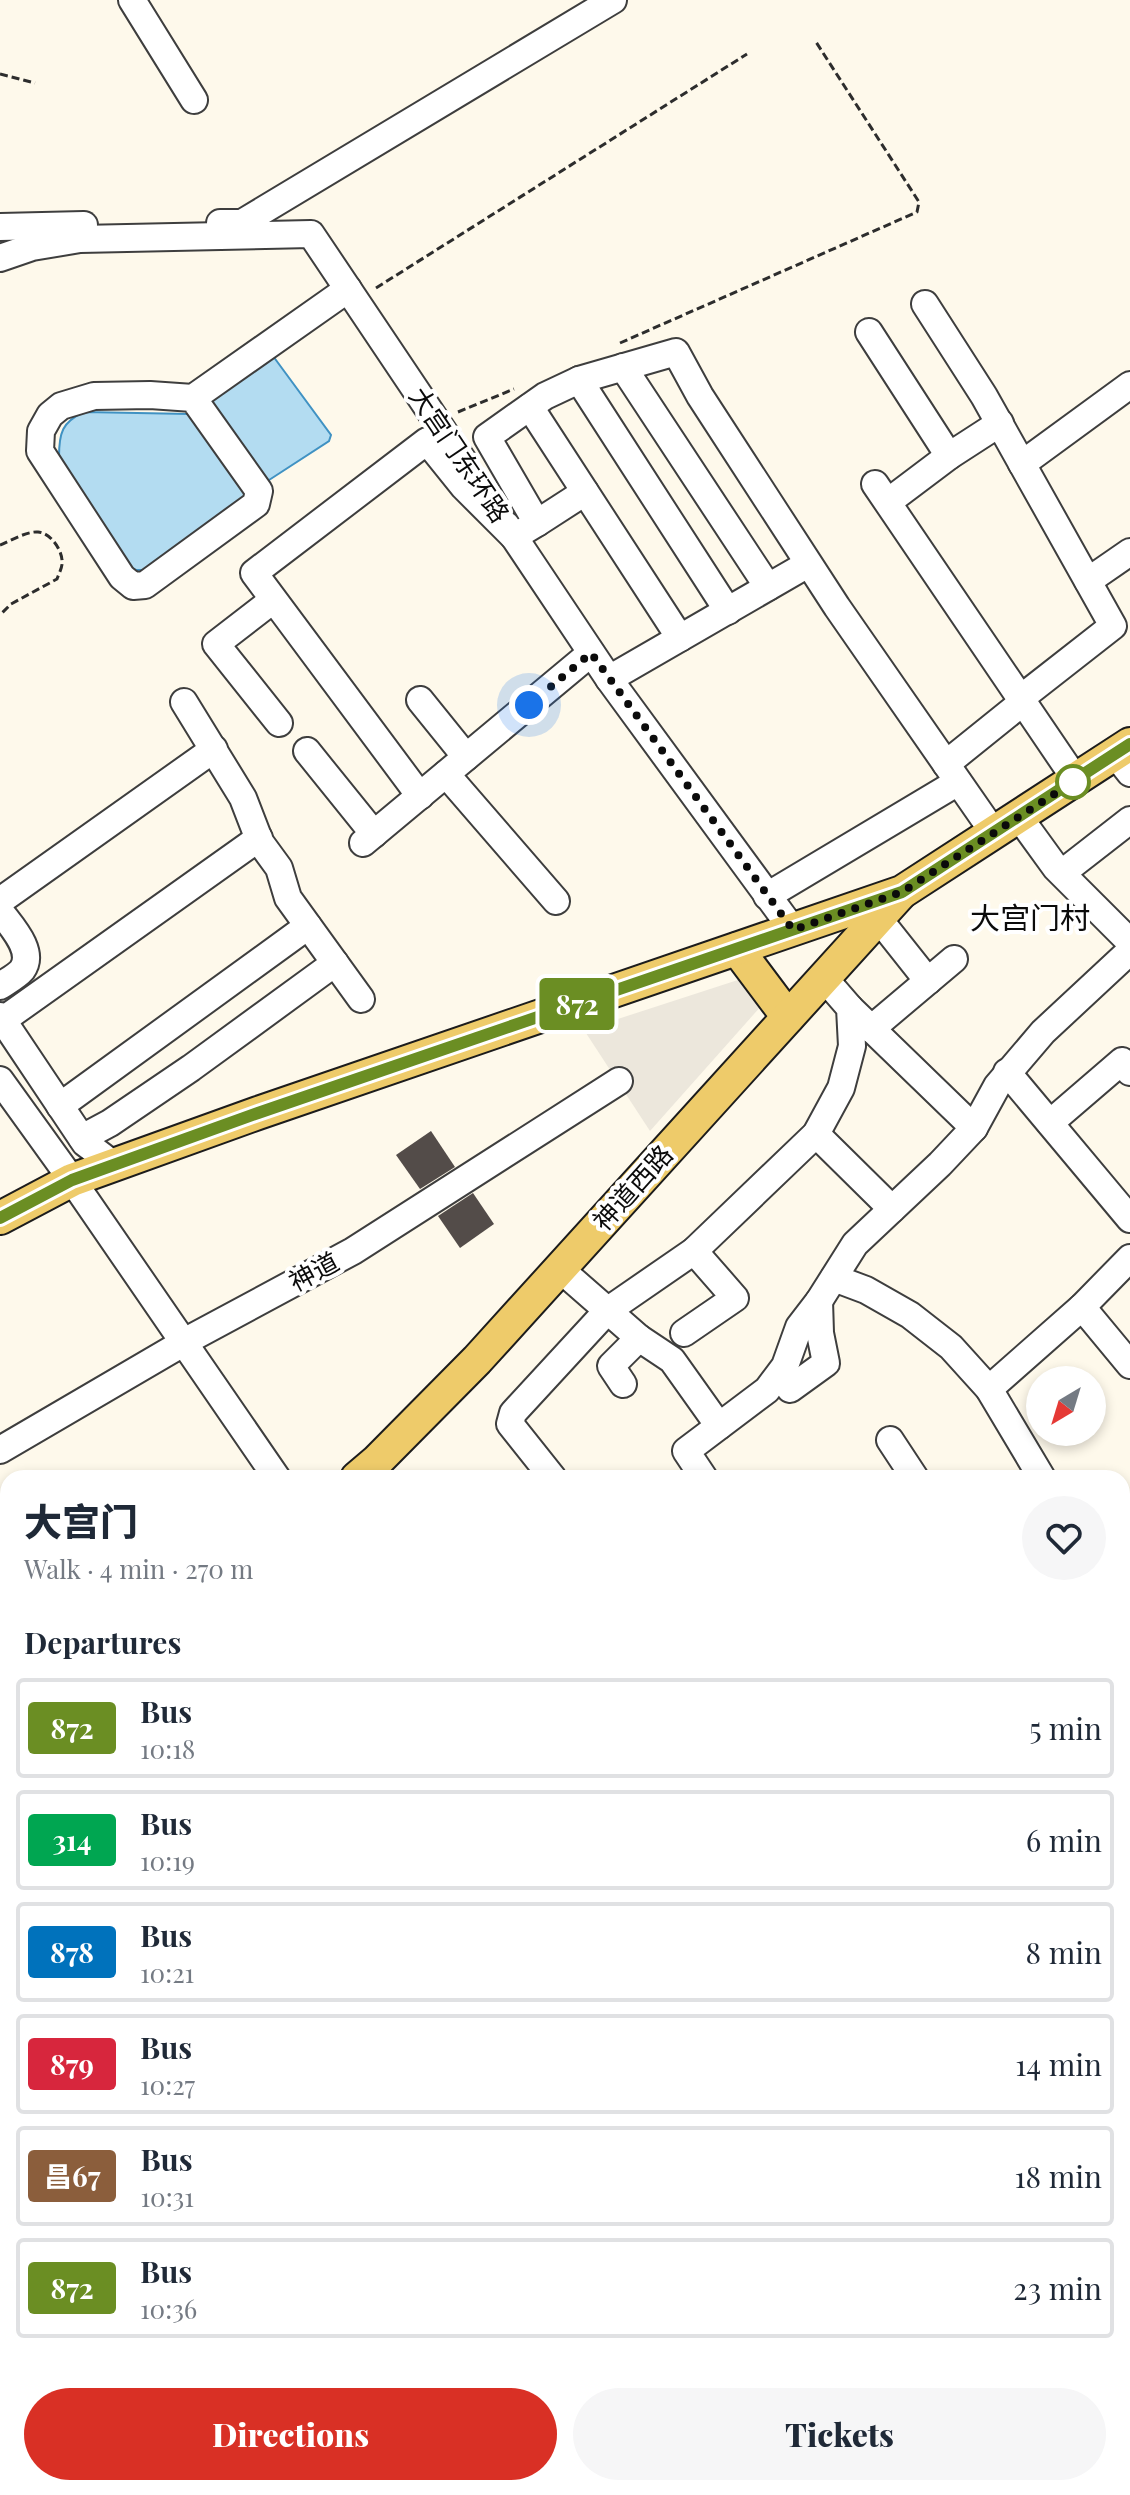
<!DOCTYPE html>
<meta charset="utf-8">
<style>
:root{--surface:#fff;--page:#f6f6f7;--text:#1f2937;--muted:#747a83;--line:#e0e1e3;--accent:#d93025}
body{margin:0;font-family:"Playfair Display","Noto Sans SC",serif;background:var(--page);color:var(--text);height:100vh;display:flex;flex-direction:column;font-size:30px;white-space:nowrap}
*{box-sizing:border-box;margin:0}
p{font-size:26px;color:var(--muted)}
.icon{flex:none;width:44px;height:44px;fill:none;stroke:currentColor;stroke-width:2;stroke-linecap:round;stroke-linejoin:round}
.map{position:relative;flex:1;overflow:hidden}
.drawer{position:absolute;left:0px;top:1470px;width:1130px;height:1026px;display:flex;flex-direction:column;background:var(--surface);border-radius:24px 24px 0 0;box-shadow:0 4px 12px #0003}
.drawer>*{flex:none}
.badge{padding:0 16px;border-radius:6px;font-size:28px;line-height:52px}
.needle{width:52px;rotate:218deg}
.controls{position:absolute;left:1026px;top:1366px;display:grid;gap:16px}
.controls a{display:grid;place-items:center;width:80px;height:80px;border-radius:50%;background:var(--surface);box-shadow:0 4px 12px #0003;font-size:40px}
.you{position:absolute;width:40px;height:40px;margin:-20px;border:6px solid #fff;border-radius:50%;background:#1a73e8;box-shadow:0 0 0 12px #1a73e833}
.map>.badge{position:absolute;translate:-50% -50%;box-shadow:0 0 0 4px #fff}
h2{padding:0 24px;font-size:30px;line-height:72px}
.round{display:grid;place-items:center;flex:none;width:84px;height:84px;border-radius:42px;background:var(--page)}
.overview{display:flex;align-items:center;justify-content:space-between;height:136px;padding:0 24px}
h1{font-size:38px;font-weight:800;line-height:60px}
.action{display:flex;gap:16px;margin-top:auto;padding:16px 24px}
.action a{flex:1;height:92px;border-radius:48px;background:var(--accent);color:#fff;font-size:32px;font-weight:800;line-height:92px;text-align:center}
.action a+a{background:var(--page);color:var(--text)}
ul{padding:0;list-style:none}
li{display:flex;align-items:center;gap:24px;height:100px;margin:0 16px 12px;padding:0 8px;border:4px solid var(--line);border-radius:8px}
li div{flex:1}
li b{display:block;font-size:30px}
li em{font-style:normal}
li .badge{min-width:88px;font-weight:700;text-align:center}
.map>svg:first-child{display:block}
.farmland{fill:#f1edcd}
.forest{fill:#b5d498}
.plaza{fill:#ece7dc}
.water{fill:#b3dcf1;stroke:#4092c3;stroke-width:2}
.building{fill:#534c49}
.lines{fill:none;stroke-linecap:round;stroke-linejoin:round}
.minor-casing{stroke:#3e3e3e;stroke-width:30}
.major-casing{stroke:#1c1c1c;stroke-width:36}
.highway-casing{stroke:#1c1c1c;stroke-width:40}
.path{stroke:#2d2d2d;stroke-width:3;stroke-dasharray:8 4;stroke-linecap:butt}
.minor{stroke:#fff;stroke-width:26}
.major{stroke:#eecb6a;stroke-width:32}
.highway{stroke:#ea9a5d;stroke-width:36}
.line-casing{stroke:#fff;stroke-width:18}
.line{stroke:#6b8e23;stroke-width:12}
.walk{stroke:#0b0b0b;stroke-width:8;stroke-dasharray:0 14.4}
.stop-dot{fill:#fff;stroke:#6b8e23;stroke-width:4}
.labels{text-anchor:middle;stroke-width:8;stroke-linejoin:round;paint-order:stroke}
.street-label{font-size:26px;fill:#0b0b0b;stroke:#fff}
.quarter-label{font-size:30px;fill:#0b0b0b;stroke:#fff}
</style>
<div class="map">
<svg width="1130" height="2495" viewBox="0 0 1130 2495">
<rect width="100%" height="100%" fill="#fef9eb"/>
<!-- farmland -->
<polygon class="farmland" points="8,1742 8,2108 0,2112 0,1746"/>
<!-- forest -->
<polygon class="forest" points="1130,2170 1130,2495 1120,2495 1119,2488 1122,2488 1122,2190"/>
<!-- plaza -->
<polygon class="plaza" points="744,978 762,1005 650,1131 584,1030"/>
<!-- water -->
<g class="water">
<polygon points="273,356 331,435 329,441 266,482 211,404 213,397"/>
<path d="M84,412L190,414L250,496L144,570H136L127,566L59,457C59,433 62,422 84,412Z"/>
</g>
<!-- building -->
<g class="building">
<polygon points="431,1131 455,1167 420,1189 396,1155"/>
<polygon points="473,1193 494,1224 460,1248 438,1216"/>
</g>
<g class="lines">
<!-- minor casing -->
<g class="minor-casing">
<g id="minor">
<polyline points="132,0 194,100"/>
<polyline points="220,223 242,223 613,0"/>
<polyline points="0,227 84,225"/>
<polyline points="0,258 32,247 80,239 311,234 464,462"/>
<polyline points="925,304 984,396 1113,626 1021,698"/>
<polyline points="869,332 949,456"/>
<polyline points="623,367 768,587"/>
<polyline points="579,380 728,611"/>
<polyline points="193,398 259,491 256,504 145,585 133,586 122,577 40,451 41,431 50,415 61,406 94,396 150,395 193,398 348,289"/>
<polyline points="530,407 680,638"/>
<polyline points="1022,464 1130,385"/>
<polyline points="875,484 1076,780"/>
<polyline points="888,502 949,456 1000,423"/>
<polyline points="537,523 585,492"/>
<polyline points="506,525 609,679 793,930"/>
<polyline points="1088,581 1130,552"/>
<polyline points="273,600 216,644 279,723"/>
<polyline points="609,679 808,564"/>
<polyline points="420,700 466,757"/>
<polyline points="184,702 243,798 260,842 279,868 288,898 361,999"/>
<polyline points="307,751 374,834"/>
<polyline points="1115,754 1130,773"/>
<polyline points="946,764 1023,702"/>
<polyline points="446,774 556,901"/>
<polyline points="420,796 254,573 427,441 464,487 514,537 537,523 487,437 545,396 579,380 676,352 700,396 837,607 994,833"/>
<polyline points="1019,817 1056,868 1130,942"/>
<polyline points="363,843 591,653"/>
<polyline points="1062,873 1130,820"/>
<polyline points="767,896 958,782"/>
<polyline points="0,901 214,749"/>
<path d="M0,911C10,925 36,951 22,970C17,976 6,982 0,986"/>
<polyline points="878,918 928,981"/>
<polyline points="850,1008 974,1128"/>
<polyline points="0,1016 85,1143 114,1165"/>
<polyline points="3,1020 259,838"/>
<polyline points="871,1029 954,959"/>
<polyline points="1007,1072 1130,1219"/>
<polyline points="0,1080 72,1180 277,1478"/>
<polyline points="60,1106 308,926"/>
<polyline points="1050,1123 1122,1061 1130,1072"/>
<polyline points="816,1134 892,1209"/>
<polyline points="82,1138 110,1123 191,1068 335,963"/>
<polyline points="560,1269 639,1338 611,1366 623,1384"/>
<polyline points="834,1278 866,1290 910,1315 951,1347 989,1389 1042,1478"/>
<polyline points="1082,1307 1130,1365"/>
<polyline points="684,1333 735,1298 694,1251"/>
<polyline points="639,1338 672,1360 719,1426"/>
<polyline points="790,1389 826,1363 820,1333 819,1301"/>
<polyline points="989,1389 1082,1307 1130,1258"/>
<polyline points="890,1440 915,1478"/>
<polyline points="0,1450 195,1336 353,1251 619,1081"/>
<polyline points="553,1478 510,1424 513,1413 607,1311 694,1251 816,1134 841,1088 852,1046 850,1008 824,978"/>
<polyline points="704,1478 686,1451 767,1390 785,1366 799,1327 819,1301 855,1244 940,1164 974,1128 997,1086 1043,1032 1130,951"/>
<polyline points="1122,1509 1130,1519"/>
<polyline points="1122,1600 1130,1611"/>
<polyline points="0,1950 8,1946"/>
<polyline points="1122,1995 1130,1988"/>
<polyline points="895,2488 899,2495"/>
<polyline points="142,2495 144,2488"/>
<polyline points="600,2495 606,2488"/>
</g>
</g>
<!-- major casing -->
<g class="major-casing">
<g id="major">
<polyline points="737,949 788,1017"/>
<polyline points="0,1218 72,1180 258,1113 902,892 1130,744"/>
<polyline points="357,1478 377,1461 477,1360 900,894"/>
<polyline points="0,1719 8,1715"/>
</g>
</g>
<!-- highway casing -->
<g class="highway-casing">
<g id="highway">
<polyline points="1122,1866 1130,1859"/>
<polyline points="480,2495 486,2488"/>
</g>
</g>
<!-- path -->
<g class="path">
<polyline points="0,74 35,83"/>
<polyline points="376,288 747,54"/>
<polyline points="620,343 917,212 919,202 816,42"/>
<polyline points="458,412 514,389"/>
<path d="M0,545C10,541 27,531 38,532C50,533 61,548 62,560C63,567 59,573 57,579L11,604L0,615"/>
<polyline points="1122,2158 1130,2141"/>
<polyline points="0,2201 8,2198"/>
<polyline points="1122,2249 1129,2259"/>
<polyline points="0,2277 8,2273"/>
<polyline points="0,2431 8,2427"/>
<polyline points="41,2495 57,2488"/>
<polyline points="417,2495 423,2488"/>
</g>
<!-- minor -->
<use href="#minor" class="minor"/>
<!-- major -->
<use href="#major" class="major"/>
<!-- highway -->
<use href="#highway" class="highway"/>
</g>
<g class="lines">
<!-- line casing -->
<g class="line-casing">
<polyline id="line" points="0,1218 72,1180 258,1113 902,892 1130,744"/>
</g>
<!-- line -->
<use href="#line" class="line"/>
<!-- walk -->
<polyline class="walk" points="529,705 591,653 793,930 902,892 1073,782"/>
</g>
<!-- markers -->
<circle class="stop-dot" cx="1073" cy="782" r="16"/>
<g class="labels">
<!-- street labels -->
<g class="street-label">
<text transform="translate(459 455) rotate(56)" y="9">大宫门东环路</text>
<text transform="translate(633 1188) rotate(-48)" y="9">神道西路</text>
<text transform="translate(314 1272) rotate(-28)" y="9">神道</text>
</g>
<!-- quarter labels -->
<g class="quarter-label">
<text x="1030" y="929">大宫门村</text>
</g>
</g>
</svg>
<div class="controls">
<a><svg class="needle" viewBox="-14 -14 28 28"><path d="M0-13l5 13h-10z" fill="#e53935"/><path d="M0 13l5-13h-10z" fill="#747a83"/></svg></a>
</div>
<div class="you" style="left:529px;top:705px"></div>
<b class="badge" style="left:577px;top:1004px;background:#6b8e23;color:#fff">872</b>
<section class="drawer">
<div class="overview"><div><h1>大宫门</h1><p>Walk · 4 min · 270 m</p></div><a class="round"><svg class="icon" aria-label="heart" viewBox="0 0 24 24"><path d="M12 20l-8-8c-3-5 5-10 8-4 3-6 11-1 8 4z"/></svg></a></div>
<h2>Departures</h2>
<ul>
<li><span class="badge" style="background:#6b8e23;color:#fff">872</span><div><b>Bus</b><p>10:18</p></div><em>5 min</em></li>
<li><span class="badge" style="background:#00a651;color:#fff">314</span><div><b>Bus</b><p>10:19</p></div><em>6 min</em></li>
<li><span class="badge" style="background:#0072bc;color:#fff">878</span><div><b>Bus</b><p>10:21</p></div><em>8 min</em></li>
<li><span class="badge" style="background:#d7263d;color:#fff">879</span><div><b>Bus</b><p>10:27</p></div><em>14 min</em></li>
<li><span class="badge" style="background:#8b5e3c;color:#fff">昌67</span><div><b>Bus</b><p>10:31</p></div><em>18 min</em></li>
<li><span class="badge" style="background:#6b8e23;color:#fff">872</span><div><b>Bus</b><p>10:36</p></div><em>23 min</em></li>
</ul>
<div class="action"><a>Directions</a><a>Tickets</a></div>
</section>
</div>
